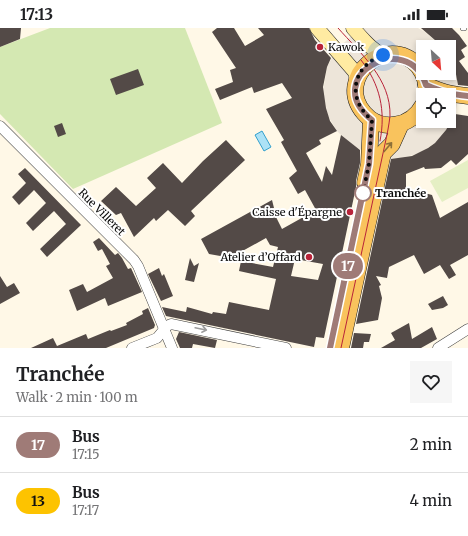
<!DOCTYPE html>
<meta charset="utf-8">
<style>
:root{--surface:#fff;--page:#f6f6f6;--text:#202124;--muted:#757577;--line:#e0e0e0}
body{margin:0;font-family:Merriweather,serif;background:var(--page);color:var(--text);height:100vh;display:flex;flex-direction:column;font-size:15px;white-space:nowrap}
*{box-sizing:border-box;margin:0}
p{font-size:13px;color:var(--muted)}
.icon{flex:none;width:22px;height:22px;fill:none;stroke:currentColor;stroke-width:2;stroke-linecap:round;stroke-linejoin:round}
.map{position:relative;height:320px;overflow:hidden}
.panel{display:flex;flex-direction:column;background:var(--surface);flex:1}
.panel>*{flex:none}
.badge{padding:0 8px;border-radius:13px;font-size:14px;line-height:26px}
.needle{width:26px;rotate:154deg}
.fabs{position:absolute;left:416px;top:12px;display:grid;gap:8px}
.fabs a{display:grid;place-items:center;width:40px;height:40px;border-radius:0px;background:var(--surface);box-shadow:0 2px 6px #0003;font-size:20px}
.you{position:absolute;width:20px;height:20px;margin:-10px;border:3px solid #fff;border-radius:50%;background:#1a73e8;box-shadow:0 0 0 6px #1a73e833}
.map>.badge{position:absolute;translate:-50% -50%;box-shadow:0 0 0 2px #fff}
.round{display:grid;place-items:center;flex:none;width:42px;height:42px;border-radius:0px;background:var(--page)}
.headline{display:flex;align-items:center;justify-content:space-between;height:68px;padding:0 16px}
h1{font-size:19px;font-weight:700;line-height:30px}
ul{padding:0;list-style:none}
li{display:flex;align-items:center;gap:12px;height:56px;padding:0 16px;border-top:1px solid var(--line)}
li div{flex:1}
li b{display:block;font-size:15px}
li em{font-style:normal}
li .badge{min-width:44px;font-weight:700;text-align:center}
.status{display:flex;justify-content:space-between;align-items:center;height:28px;padding:0 20px;background:var(--surface);direction:ltr}
.status svg{height:11px;fill:currentColor}
.map>svg:first-child{display:block}
.green{fill:#d4e8b2}
.pitch{fill:#e5efc4}
.plaza{fill:#ede5d9;fill-rule:evenodd}
.water{fill:#ace2f6;stroke:#33a0cd}
.building{fill:#534a47;fill-rule:evenodd}
.lines{fill:none;stroke-linecap:round;stroke-linejoin:round}
.lane-casing{stroke:#3d3d3d;stroke-width:6}
.street-casing{stroke:#3d3d3d;stroke-width:11}
.secondary-casing{stroke:#2c2c2c;stroke-width:15}
.primary-casing{stroke:#1b1b1b;stroke-width:17}
.lane{stroke:#fff;stroke-width:5}
.street{stroke:#fff;stroke-width:10}
.secondary{stroke:#ffeba2;stroke-width:14}
.primary{stroke:#f9c35d;stroke-width:16}
.tram{stroke:#b92339;stroke-width:1}
.oneway{stroke:#8d7038}
.oneway2{stroke:#9d9d9d}
.line-casing{stroke:#fff;stroke-width:9}
.line{stroke:#9f7b77;stroke-width:6}
.walk{stroke:#0a0a0a;stroke-width:4;stroke-dasharray:0 7.2}
.poi-dot{fill:#b92339;stroke:#fff;stroke-width:1.5}
.stop-dot{fill:#fff;stroke:#9f7b77;stroke-width:2}
.labels{text-anchor:middle;stroke-width:4;stroke-linejoin:round;paint-order:stroke}
.poi-label{font-size:11px;fill:#0a0a0a;stroke:#fff;text-anchor:end}
.stop-label{font-size:11px;font-weight:bold;fill:#0a0a0a;stroke:#fff;text-anchor:start}
.street-label{font-size:11px;fill:#0a0a0a;stroke:#fff}
</style>
<div class="status"><b>17:13</b><svg viewBox="0 0 49 12"><path d="M0 12V9h3v3zM5 12V6h3v6zM10 12V3h3v9zM15 12V0h3v12zM26 1h20v11H26zM47 4h2v5h-2z"/></svg></div>
<div class="map">
<svg width="468" height="320" viewBox="0 0 468 320">
<rect width="100%" height="100%" fill="#fff8e7"/>
<!-- green -->
<polygon class="green" points="50,0 185,0 222,95 73,161 0,86 0,19"/>
<!-- pitch -->
<polygon class="pitch" points="468,132 468,160 442,174 430,153"/>
<!-- plaza -->
<path class="plaza" d="M364,0H418L425,4L443,19H423V45H449V27L452,34L457,49L459,67L455,86L451,95L441,109L435,115L421,124L413,127L397,131H390L369,126L356,119L343,109L337,103L328,88L323,64L327,39L336,22L356,4ZM423,67H449V93H423Z"/>
<!-- water -->
<polygon class="water" points="262,103 271,119 264,123 255,107"/>
<!-- building -->
<g class="building">
<polygon points="0,0 21,0 20,11 0,19"/>
<path d="M217,0H234L245,18L264,7L258,0H309L315,12L331,30L327,39L323,59L326,80L330,93L337,103L319,112L321,116L306,125L322,154L326,138L332,147L341,107L360,122V135L356,153V159L324,310L316,309L314,319L166,288L162,279L186,284L187,279L212,286L213,284L226,286L229,274L269,282L276,251L239,243L241,233L273,239L278,219L270,217L266,210L228,231L226,229L209,226L201,211L272,172L274,180L272,181L282,201L316,182L305,162L298,166L289,150L297,143L281,114L284,112L266,81L292,70L282,55L254,65L252,59L220,72L215,61L233,54L230,42L236,40L212,4ZM295,231L323,236L318,252L291,248Z"/>
<polygon points="421,0 452,0 459,7 467,18 461,22 465,29 459,33 468,45 468,58 458,57 455,41 449,27 449,19 443,19"/>
<polygon points="138,41 144,57 116,67 110,51"/>
<polygon points="455,86 468,88 468,126 456,137 451,132 441,140 425,141 424,139 406,146 406,160 432,167 440,190 468,174 468,227 450,237 456,247 449,251 440,237 424,246 414,227 389,239 387,250 376,248 381,257 379,258 382,270 378,292 356,296 391,131 412,128 428,120 435,115 446,102"/>
<polygon points="62,95 66,106 58,109 54,98"/>
<polygon points="226,112 245,132 191,183 195,188 185,198 168,182 156,193 154,190 134,209 121,185 116,187 101,173 116,159 136,178 156,160 147,150 163,135 182,155 203,133"/>
<polygon points="25,140 81,197 47,229 40,221 66,196 54,183 33,203 26,195 46,175 34,162 19,177 12,169 26,155 18,146"/>
<polygon points="99,210 115,227 118,225 122,230 128,241 131,240 142,264 108,278 105,270 77,283 69,262 83,256 87,264 113,250 106,238 110,236 102,221 98,223 93,214"/>
<polygon points="190,230 194,238 199,235 194,254 185,252"/>
<polygon points="159,240 162,248 164,246 173,268 161,273 148,246"/>
<polygon points="0,248 7,259 14,255 20,265 0,276"/>
<polygon points="443,268 448,277 443,280 432,282 428,276"/>
<polygon points="148,280 155,297 154,300 106,320 31,320 53,310 57,318 86,306 88,311 110,302 111,303 127,297 126,295 143,286 142,283"/>
<polygon points="409,295 412,311 432,299 437,311 421,320 381,320 395,312 391,305"/>
<polygon points="179,304 217,312 215,320 193,316 192,320 180,320 176,311"/>
<polygon points="354,305 371,306 369,314 364,314 363,320 351,320"/>
</g>
<g class="lines">
<!-- lane casing -->
<g class="lane-casing">
<polyline id="lane" points="463,0 464,0"/>
</g>
<!-- street casing -->
<g class="street-casing">
<g id="street">
<polyline points="0,98 134,232 138,238 172,320"/>
<polyline points="132,320 157,310 167,298 171,296 286,320"/>
<polyline points="438,320 468,301"/>
</g>
</g>
<!-- secondary casing -->
<g class="secondary-casing">
<g id="secondary">
<polyline points="317,0 355,44 357,51"/>
<path d="M353,0C362,10 371,22 383,27"/>
</g>
</g>
<!-- primary casing -->
<g class="primary-casing">
<g id="primary">
<path d="M426,57C443,65 450,66 468,68"/>
<path d="M423,77C411,99 381,105 364,85C334,50 387,4 418,38C424,46 428,57 426,67"/>
<polyline points="365,155 369,136 371,92"/>
<polyline points="341,320 383,125 392,116 401,96"/>
</g>
</g>
<!-- lane -->
<use href="#lane" class="lane"/>
<!-- street -->
<use href="#street" class="street"/>
<!-- secondary -->
<use href="#secondary" class="secondary"/>
<!-- primary -->
<use href="#primary" class="primary"/>
<!-- tram -->
<g class="tram">
<path d="M338,0C361,26 391,51 390,88C389,97 387,107 385,116L341,320"/>
<path d="M361,32C380,56 386,83 380,113"/>
</g>
</g>
<!-- one-way arrows -->
<defs><path id="oneway-shaft" d="M-6 0H5M1.5-3L5.5 0L1.5 3" fill="none" stroke-width="1.6" stroke-linecap="round" stroke-linejoin="round"/></defs>
<use class="oneway" href="#oneway-shaft" transform="translate(388 119) rotate(-50)"/>
<use class="oneway2" href="#oneway-shaft" transform="translate(201 301) rotate(12)"/>
<g class="lines">
<!-- line casing -->
<g class="line-casing">
<path id="line" d="M330,320L369,136L372,92C318,49 408,0 426,57C442,64 450,66 468,68"/>
</g>
<!-- line -->
<use href="#line" class="line"/>
<!-- walk -->
<path class="walk" d="M363,165L369,136L372,92C346,71 352,38 383,27"/>
</g>
<!-- markers -->
<g class="poi-dot">
<circle cx="320" cy="19" r="4"/>
<circle cx="350" cy="184" r="4"/>
<circle cx="309" cy="229" r="4"/>
</g>
<circle class="stop-dot" cx="363" cy="165" r="8"/>
<g class="labels">
<!-- poi labels -->
<g class="poi-label">
<text x="328" y="23" text-anchor="start">Kawok</text>
<text x="342" y="188">Caisse d'Épargne</text>
<text x="301" y="233">Atelier d’Offard</text>
</g>
<!-- stop labels -->
<g class="stop-label">
<text x="375" y="169">Tranchée</text>
</g>
<!-- street labels -->
<g class="street-label">
<text transform="translate(102 184) rotate(45)" y="4">Rue Villeret</text>
</g>
</g>
</svg>
<div class="fabs">
<a><svg class="needle" viewBox="-14 -14 28 28"><path d="M0-13l5 13h-10z" fill="#e53935"/><path d="M0 13l5-13h-10z" fill="#757577"/></svg></a>
<a><svg class="icon" aria-label="locate" viewBox="0 0 24 24"><circle cx="12" cy="12" r="6"/><path d="M12 2v4M12 18v4M2 12h4M18 12h4"/></svg></a>
</div>
<div class="you" style="left:383px;top:27px"></div>
<b class="badge" style="left:348px;top:238px;background:#9f7b77;color:#fff">17</b>
</div>
<section class="panel">
<div class="headline"><div><h1>Tranchée</h1><p>Walk · 2 min · 100 m</p></div><a class="round"><svg class="icon" aria-label="heart" viewBox="0 0 24 24"><path d="M12 20l-8-8c-3-5 5-10 8-4 3-6 11-1 8 4z"/></svg></a></div>
<ul>
<li><span class="badge" style="background:#9f7b77;color:#fff">17</span><div><b>Bus</b><p>17:15</p></div><em>2 min</em></li>
<li><span class="badge" style="background:#fdc300;color:#111">13</span><div><b>Bus</b><p>17:17</p></div><em>4 min</em></li>
</ul>
</section>
